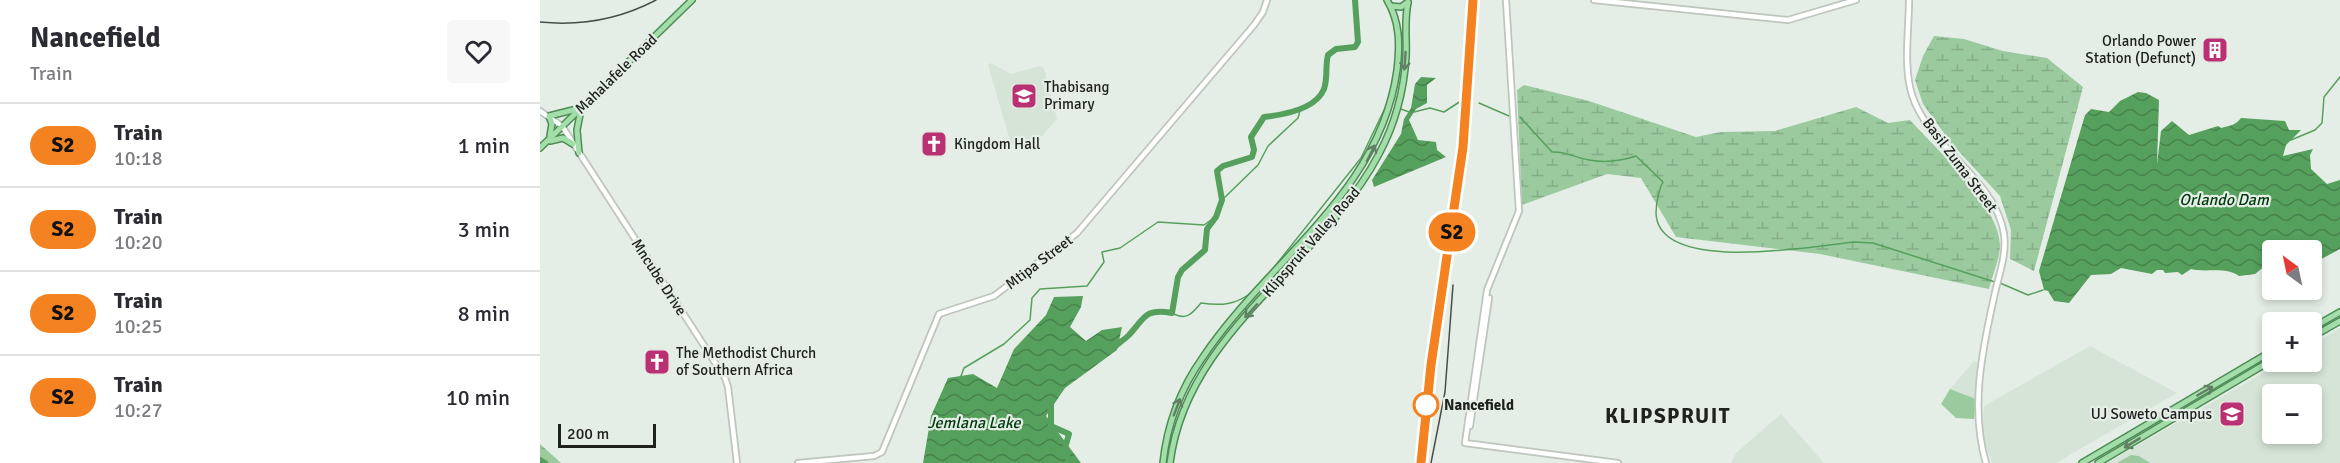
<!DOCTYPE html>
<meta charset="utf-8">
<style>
:root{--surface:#fff;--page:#f7f7f7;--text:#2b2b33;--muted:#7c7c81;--line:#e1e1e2}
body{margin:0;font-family:Signika,sans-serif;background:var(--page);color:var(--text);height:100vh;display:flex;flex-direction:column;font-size:22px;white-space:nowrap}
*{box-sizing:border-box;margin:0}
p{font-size:20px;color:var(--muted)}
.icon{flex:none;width:33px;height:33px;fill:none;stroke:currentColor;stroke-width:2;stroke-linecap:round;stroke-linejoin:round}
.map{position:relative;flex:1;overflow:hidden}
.sheet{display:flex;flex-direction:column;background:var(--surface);width:540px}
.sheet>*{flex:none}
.badge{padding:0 12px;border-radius:20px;font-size:21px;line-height:39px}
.needle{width:39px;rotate:327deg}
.controls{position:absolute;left:1722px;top:240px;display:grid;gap:12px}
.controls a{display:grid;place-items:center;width:60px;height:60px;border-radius:6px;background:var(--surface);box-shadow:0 3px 9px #0003;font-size:30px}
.scale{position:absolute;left:18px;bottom:15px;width:98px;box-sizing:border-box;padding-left:6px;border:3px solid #1e211e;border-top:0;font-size:16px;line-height:21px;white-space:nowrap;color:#1e211e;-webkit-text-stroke:4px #e5eee6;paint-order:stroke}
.map>.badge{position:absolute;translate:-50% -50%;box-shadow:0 0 0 3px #fff}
.round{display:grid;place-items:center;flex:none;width:63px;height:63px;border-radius:6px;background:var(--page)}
.headline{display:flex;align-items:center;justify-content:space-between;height:102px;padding:0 30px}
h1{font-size:28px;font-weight:800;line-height:45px}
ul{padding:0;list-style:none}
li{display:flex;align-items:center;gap:18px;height:84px;padding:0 30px;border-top:2px solid var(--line)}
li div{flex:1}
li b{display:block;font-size:22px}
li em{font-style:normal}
li .badge{min-width:66px;font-weight:700;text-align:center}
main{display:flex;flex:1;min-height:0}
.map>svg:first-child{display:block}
.built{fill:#d6e4d7;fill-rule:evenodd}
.wetland{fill:url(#wetland-marsh)}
.park{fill:#9bca9e}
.water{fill:url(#water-waves)}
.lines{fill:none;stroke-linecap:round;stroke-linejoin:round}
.stream{stroke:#56a05d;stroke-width:1.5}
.river{stroke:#56a05d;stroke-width:6}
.minor-casing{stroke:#bdc5bd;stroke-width:8}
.major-casing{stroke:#4d8c54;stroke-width:8}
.minor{stroke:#fff;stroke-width:4.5}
.major{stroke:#a3ddaa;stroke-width:5}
.rail{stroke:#494d49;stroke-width:1.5}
.oneway{stroke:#607f64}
.line-casing{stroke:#fff;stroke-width:14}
.line{stroke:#f58220;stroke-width:9}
.stop-dot{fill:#fff;stroke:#f58220;stroke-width:3}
.labels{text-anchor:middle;stroke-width:4.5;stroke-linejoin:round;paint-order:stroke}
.poi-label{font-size:15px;fill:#1e211e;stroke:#e5eee6;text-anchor:start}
.street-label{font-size:15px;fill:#1e211e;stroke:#e5eee6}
.stop-label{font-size:15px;font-weight:bold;fill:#1e211e;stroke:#e5eee6;text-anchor:start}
.water-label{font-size:16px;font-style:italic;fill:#003a0e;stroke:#e5eee6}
.district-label{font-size:21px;font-weight:bold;letter-spacing:1.5px;fill:#1e211e;stroke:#e5eee6}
</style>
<main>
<section class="sheet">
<div class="headline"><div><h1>Nancefield</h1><p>Train</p></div><a class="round"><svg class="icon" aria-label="heart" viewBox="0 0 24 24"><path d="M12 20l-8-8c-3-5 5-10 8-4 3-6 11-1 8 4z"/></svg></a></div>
<ul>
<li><span class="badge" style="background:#f58220;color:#111">S2</span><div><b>Train</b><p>10:18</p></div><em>1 min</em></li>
<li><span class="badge" style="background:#f58220;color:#111">S2</span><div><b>Train</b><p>10:20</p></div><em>3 min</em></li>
<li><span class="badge" style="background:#f58220;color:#111">S2</span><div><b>Train</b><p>10:25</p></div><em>8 min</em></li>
<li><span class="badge" style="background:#f58220;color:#111">S2</span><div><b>Train</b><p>10:27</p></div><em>10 min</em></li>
</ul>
</section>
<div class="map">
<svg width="1800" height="463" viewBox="0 0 1800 463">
<defs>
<pattern id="wetland-marsh" width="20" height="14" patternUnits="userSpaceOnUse" patternTransform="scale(1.5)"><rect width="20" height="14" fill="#9bca9e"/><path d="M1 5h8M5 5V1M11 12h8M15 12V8" fill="none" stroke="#85ad88"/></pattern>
<pattern id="water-waves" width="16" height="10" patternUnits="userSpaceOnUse" patternTransform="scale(1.5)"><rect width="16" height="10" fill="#56a05d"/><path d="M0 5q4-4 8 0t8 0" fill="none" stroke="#47824c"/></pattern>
</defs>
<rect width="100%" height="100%" fill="#e5eee6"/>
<!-- built -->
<g class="built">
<polygon points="451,63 471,74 500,66 504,68 517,119 488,152 471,144 448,65"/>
<path d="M1800,328V463H1567L1742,362H1772V345ZM1732,394H1772V434H1732Z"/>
<polygon points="1550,346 1637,393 1516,463 1452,463 1442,437 1444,406"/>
<polygon points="1434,361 1437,362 1436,399 1410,389"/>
<polygon points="1241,414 1284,463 1191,463 1196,453"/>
</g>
<!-- wetland -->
<g class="wetland">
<polygon points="1394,36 1424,39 1463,51 1507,58 1543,87 1494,271 1470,259 1471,230 1460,196 1411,143 1383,104 1375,80 1383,56"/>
<path d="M984,85L1049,101L1156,137L1181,132L1235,131L1316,107L1348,123L1370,120C1395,148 1460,206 1460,245C1460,259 1452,276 1449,289L1280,254L1136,237L1101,178L1067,174L982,205L977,90Z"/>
<polygon points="0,444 21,463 0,463"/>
</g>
<!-- park -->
<g class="park">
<polygon points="1410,389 1436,399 1434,419 1416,418 1401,404"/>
<polygon points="1591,455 1599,456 1610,463 1577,463"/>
</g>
<!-- water -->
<g class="water">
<polygon points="881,77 896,78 887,85 887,103 876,109 869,120 878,140 896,142 897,150 906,157 834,187 832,180 861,134 864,119 871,108 875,84"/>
<path d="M1598,92L1606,93L1619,100L1617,164L1621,131L1632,121L1649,135L1678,126L1681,128C1689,126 1696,125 1701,118L1745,121L1749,130H1761L1746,145L1743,156L1773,149L1770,155L1771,169L1787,184L1800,180V249L1774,263L1772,264V250H1732V264L1726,265L1715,274L1699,276C1685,266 1666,273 1651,269L1642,275L1638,272L1625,273L1623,270H1617L1612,274L1581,268L1571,274L1551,275L1529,303L1514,301L1508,291L1504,290L1499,271L1545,115L1551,109L1569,112L1580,101Z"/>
<polygon points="543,296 541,307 530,327 546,341 562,330 582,327 577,350 525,388 506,416 541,463 383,463 391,416 408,378 433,374 457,388 474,349 506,315 514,297"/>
</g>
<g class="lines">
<!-- stream -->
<g class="stream">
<polyline points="939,103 969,116"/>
<polyline points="861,109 869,112"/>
<polyline points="874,112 890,108 904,112 924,99"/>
<path d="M980,117L1012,152C1026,151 1036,158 1049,160C1065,163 1081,161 1096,156L1123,182C1119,189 1116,204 1116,213C1118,275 1275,246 1314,242L1333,243L1455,282"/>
<polyline points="1751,140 1775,130 1782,123 1784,97 1800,77"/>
<polyline points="682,200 718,165 728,146 758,118 761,107"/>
<polyline points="731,271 821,158 846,106"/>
<polyline points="1460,283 1488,295 1503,290"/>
<path d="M632,313C646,321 652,314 661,303C681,306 696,305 712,292"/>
<polyline points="421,376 424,368 464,344 490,320 492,298 500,289 547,286 564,262 562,252 580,248 618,222 664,225 671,220"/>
</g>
<!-- river -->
<g class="river">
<path d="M574,347C579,343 585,339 589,335C605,318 604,308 632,313L638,277L642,270L665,250L667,229L676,217L682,200L677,171L683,166L712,157L714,150L711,137L724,117C742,115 776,109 784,89C788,78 785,66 788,55L796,49L815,47L818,42L815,0"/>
<polyline points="511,399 511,426 529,434 525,448 529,463"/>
<polyline points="0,460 5,463"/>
</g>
<!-- minor casing -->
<g class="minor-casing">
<g id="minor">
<polyline points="966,0 979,211 947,290 925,443 1078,463"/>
<polyline points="1054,0 1248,20 1316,0"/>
<path d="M1369,0C1369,30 1363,66 1372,95C1389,148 1455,178 1464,234C1467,256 1458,277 1454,297C1442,351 1430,409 1446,463"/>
<polyline points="0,111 22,126 185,378 188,387 197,463"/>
<polyline points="930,426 949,298"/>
<polyline points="258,463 334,456 342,452 399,314 454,296 537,233 714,25 723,12 727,0"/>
</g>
</g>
<!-- major casing -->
<g class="major-casing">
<g id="major">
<polyline points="851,6 861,7 868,2"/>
<polyline points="10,136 12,124 9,116 37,109"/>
<polyline points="10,141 23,138 33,144"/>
<polyline points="0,148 152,0"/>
<polyline points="39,153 37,130 41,109"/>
<polyline points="1772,328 1800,312"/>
<polyline points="1772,337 1800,321"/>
<path d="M623,463C627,425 641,388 663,357C728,260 840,194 857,70C860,44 860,22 847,0"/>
<path d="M630,463C647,330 781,265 839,154C855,124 864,90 866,57C867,39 864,21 868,3"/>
<polyline points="1542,463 1732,351"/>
<polyline points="1558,463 1732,360"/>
</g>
</g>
<!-- minor -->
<use href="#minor" class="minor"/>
<!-- major -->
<use href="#major" class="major"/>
<!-- rail -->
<g class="rail">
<path d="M0,22C40,26 80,19 116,0"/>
<polyline points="881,463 891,365 923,147 932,0"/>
<polyline points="891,463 905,392 913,285"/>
</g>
</g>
<!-- one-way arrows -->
<defs><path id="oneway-shaft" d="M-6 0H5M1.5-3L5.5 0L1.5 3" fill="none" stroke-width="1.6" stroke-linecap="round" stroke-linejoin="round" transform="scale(1.5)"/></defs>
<g class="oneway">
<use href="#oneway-shaft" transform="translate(865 61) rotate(94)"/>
<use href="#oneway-shaft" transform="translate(831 153) rotate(-63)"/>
<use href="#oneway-shaft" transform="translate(711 311) rotate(132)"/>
<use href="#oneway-shaft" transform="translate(1665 391) rotate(-30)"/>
<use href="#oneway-shaft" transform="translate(637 407) rotate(-69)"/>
<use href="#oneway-shaft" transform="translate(1592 443) rotate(149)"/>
</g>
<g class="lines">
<!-- line casing -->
<g class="line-casing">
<polyline id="line" points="881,463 891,365 923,147 933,0"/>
</g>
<!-- line -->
<use href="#line" class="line"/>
</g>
<!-- icons -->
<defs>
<g id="building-square" transform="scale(1.35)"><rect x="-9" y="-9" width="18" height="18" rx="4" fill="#b93172" stroke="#e5eee6"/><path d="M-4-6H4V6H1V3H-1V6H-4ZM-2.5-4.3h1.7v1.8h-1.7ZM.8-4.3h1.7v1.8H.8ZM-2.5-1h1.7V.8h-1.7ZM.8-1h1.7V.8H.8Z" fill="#fff"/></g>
<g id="school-square" transform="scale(1.35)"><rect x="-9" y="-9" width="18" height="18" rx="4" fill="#b93172" stroke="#e5eee6"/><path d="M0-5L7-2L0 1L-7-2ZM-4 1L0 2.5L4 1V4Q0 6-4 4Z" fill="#fff"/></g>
<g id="church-square" transform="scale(1.35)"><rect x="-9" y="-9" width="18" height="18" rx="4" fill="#b93172" stroke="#e5eee6"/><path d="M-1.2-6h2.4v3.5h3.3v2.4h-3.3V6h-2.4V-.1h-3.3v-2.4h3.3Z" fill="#fff"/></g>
<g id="university-square" transform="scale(1.35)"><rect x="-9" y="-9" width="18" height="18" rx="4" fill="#b93172" stroke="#e5eee6"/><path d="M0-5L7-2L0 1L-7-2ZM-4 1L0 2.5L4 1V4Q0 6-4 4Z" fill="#fff"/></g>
</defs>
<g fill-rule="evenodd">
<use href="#building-square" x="1675" y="50"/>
<use href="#school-square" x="484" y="96"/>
<use href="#church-square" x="394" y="144"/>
<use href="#church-square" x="117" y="362"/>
<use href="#university-square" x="1692" y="414"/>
</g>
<!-- markers -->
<circle class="stop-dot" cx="886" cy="405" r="12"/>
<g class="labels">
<!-- poi labels -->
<g class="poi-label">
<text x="1656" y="46" text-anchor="end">Orlando Power<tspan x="1656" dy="17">Station (Defunct)</tspan></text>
<text x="504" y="92">Thabisang<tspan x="504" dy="17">Primary</tspan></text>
<text x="414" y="149">Kingdom Hall</text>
<text x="136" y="358">The Methodist Church<tspan x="136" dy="17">of Southern Africa</tspan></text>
<text x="1672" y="419" text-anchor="end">UJ Soweto Campus</text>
</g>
<!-- street labels -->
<g class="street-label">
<text transform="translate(76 74) rotate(-44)" y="5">Mahalafele Road</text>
<text transform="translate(1420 165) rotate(53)" y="5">Basil Zuma Street</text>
<text transform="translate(771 242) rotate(-49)" y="5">Klipspruit Valley Road</text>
<text transform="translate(499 262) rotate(-37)" y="5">Mtipa Street</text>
<text transform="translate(119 277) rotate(57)" y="5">Mncube Drive</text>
</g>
<!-- stop labels -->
<g class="stop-label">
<text x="904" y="410">Nancefield</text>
</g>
<!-- water labels -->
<g class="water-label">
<text x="1684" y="205">Orlando Dam</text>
<text x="434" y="428">Jemlana Lake</text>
</g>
<!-- district labels -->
<g class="district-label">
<text x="1128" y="423">KLIPSPRUIT</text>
</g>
</g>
</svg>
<div class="controls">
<a><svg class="needle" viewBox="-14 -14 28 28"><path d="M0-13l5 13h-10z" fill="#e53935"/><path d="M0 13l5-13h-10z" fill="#7c7c81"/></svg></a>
<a>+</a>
<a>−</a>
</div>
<div class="scale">200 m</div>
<b class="badge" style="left:912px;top:232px;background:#f58220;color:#111">S2</b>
</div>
</main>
